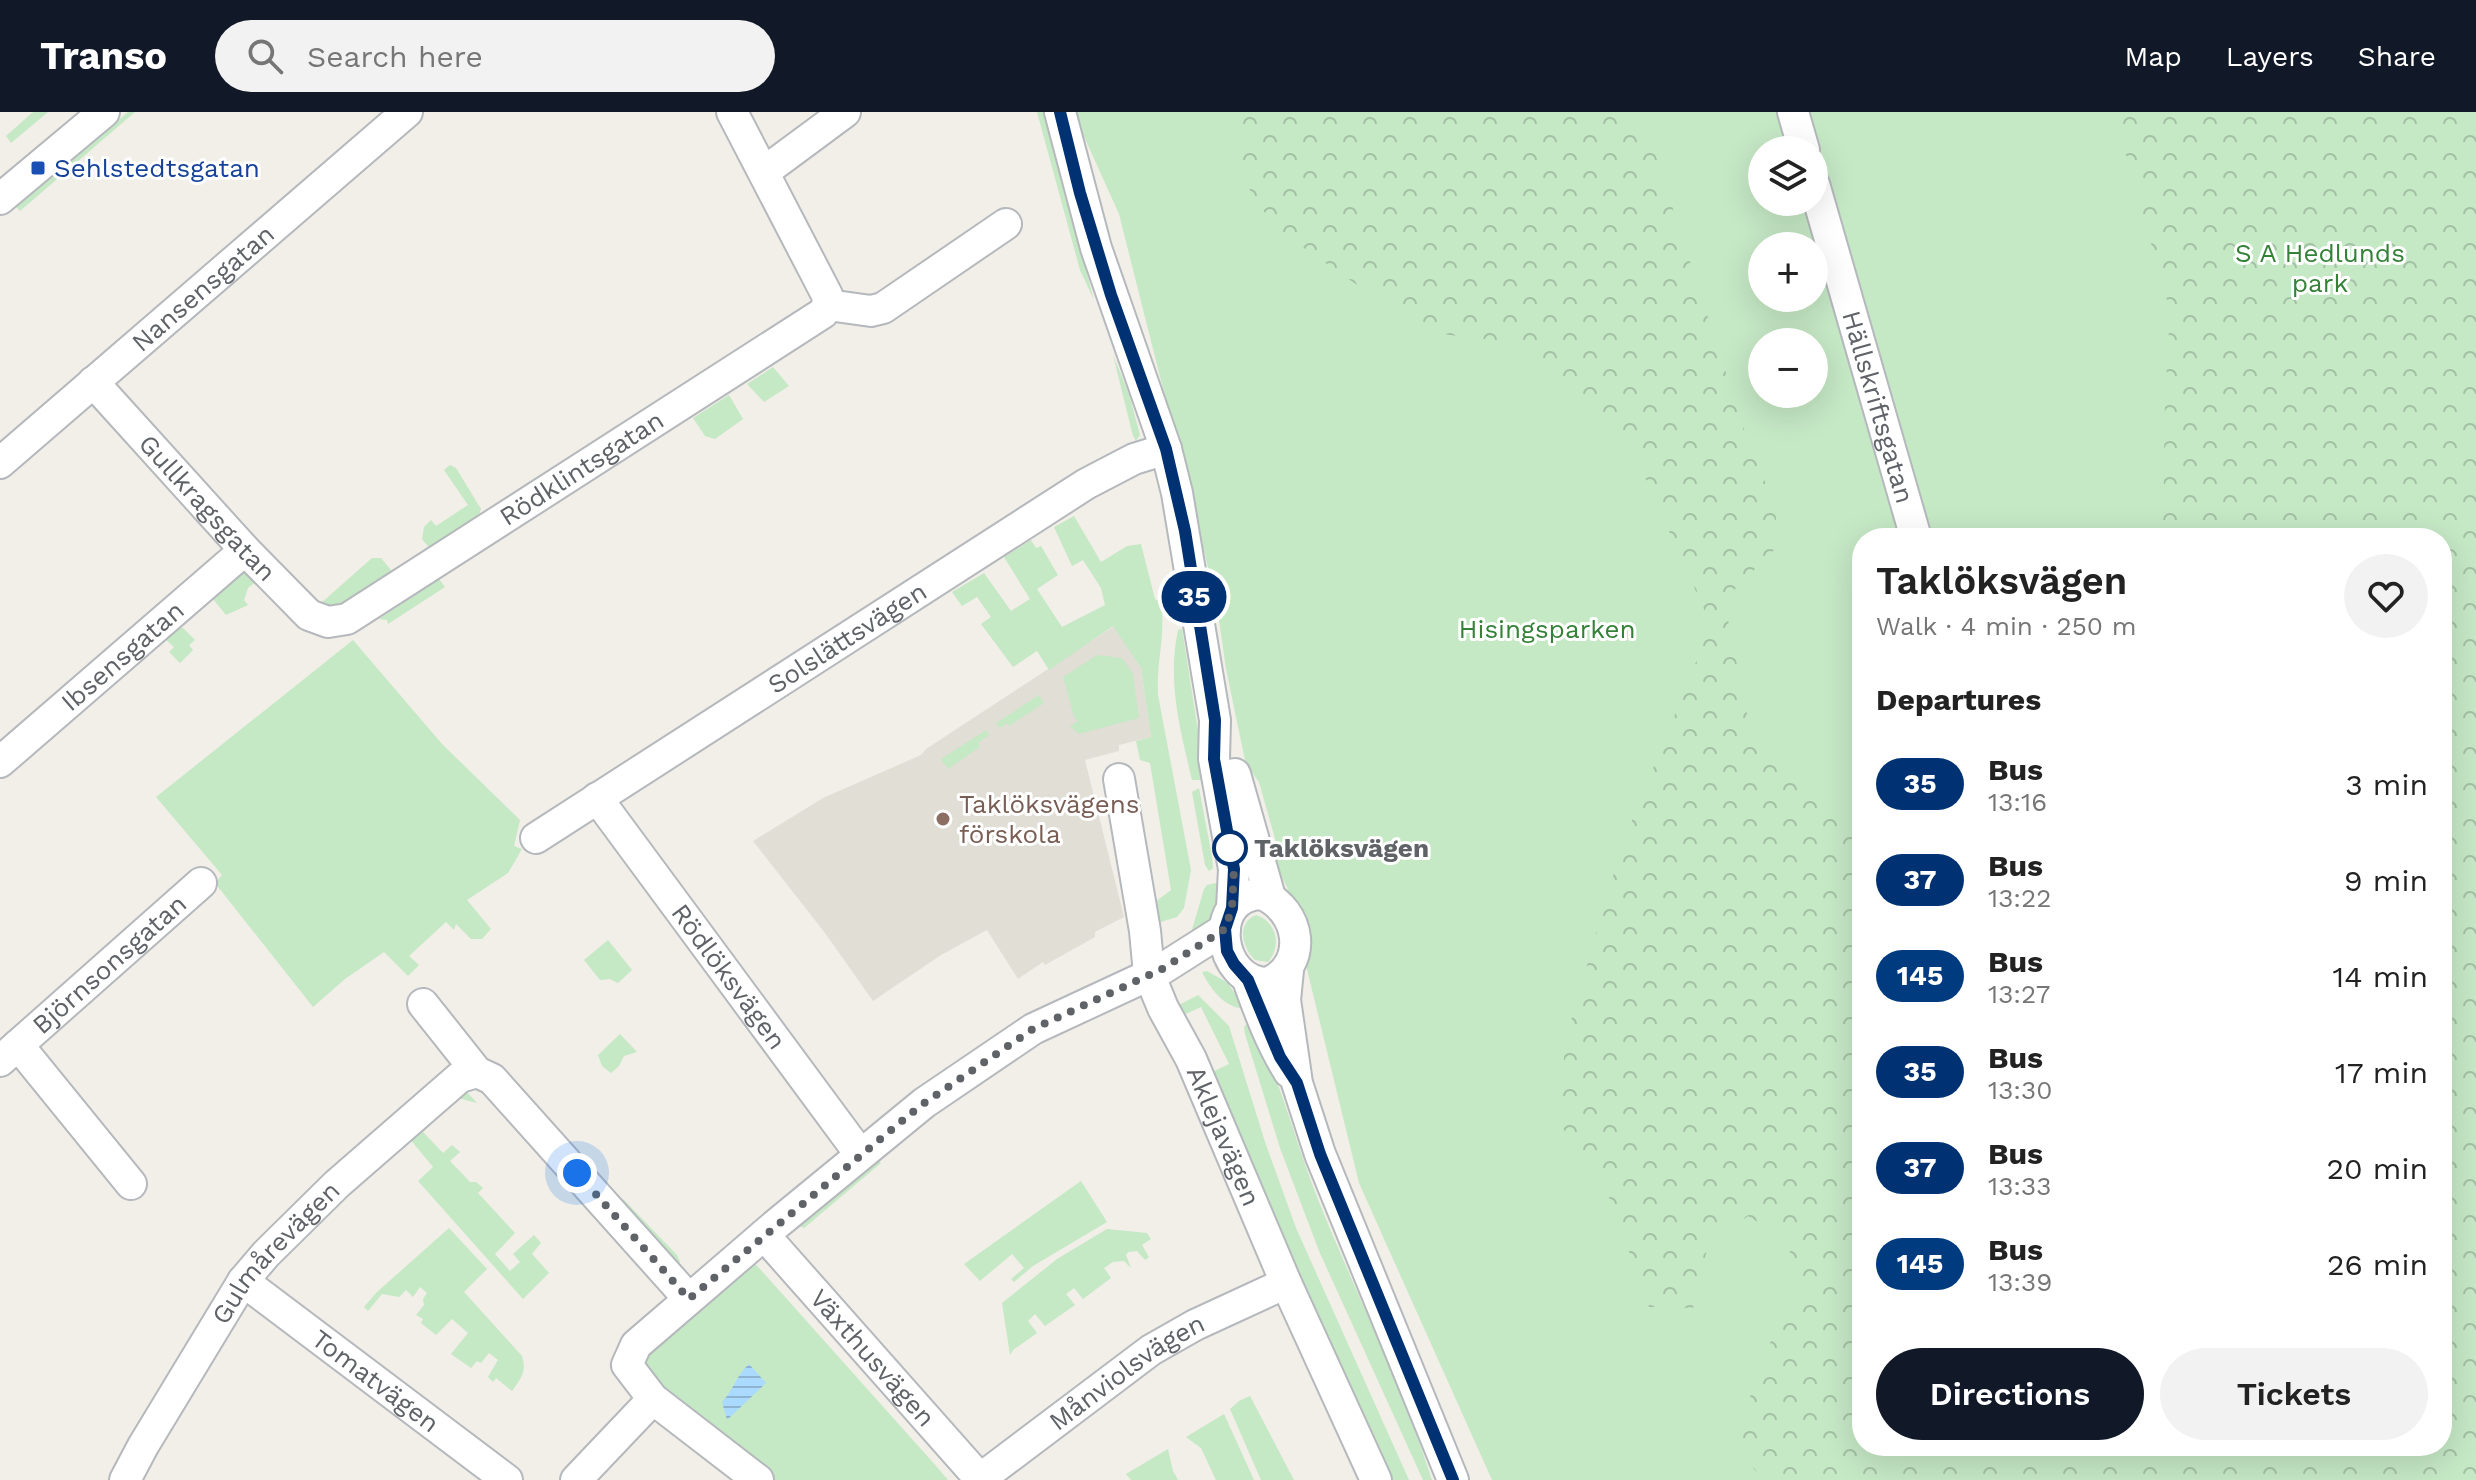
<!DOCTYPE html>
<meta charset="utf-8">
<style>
:root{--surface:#fff;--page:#f2f2f2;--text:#222;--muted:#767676;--accent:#111827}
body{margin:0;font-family:"Work Sans",sans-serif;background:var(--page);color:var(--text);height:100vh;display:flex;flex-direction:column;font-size:30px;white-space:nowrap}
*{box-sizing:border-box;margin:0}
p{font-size:26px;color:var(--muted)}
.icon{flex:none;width:44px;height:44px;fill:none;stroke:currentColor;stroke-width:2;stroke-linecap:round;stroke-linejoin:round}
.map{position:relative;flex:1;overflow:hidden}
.sheet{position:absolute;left:1852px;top:416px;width:600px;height:928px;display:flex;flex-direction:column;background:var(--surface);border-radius:32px;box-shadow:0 8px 32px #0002}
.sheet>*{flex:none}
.badge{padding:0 16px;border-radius:26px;font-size:28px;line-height:52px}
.controls{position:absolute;left:1748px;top:24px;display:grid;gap:16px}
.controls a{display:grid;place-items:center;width:80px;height:80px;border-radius:50%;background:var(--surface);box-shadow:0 8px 32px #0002;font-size:40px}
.you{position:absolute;width:40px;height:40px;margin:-20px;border:6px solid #fff;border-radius:50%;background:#1a73e8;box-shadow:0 0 0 12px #1a73e833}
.map>.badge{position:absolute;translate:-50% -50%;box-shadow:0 0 0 4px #fff}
h2{padding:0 24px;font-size:30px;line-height:72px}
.round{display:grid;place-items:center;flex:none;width:84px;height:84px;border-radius:42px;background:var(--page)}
.overview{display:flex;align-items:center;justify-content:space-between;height:136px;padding:0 24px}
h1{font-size:38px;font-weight:600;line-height:60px}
.action{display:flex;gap:16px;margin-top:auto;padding:16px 24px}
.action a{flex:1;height:92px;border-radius:48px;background:var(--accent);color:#fff;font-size:32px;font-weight:600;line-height:92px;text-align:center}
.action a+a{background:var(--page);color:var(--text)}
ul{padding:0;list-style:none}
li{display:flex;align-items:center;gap:24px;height:96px;padding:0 24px}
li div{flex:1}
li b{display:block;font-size:30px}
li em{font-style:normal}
li .badge{min-width:88px;font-weight:700;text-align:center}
header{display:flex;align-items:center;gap:48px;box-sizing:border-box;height:112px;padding:0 40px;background:var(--accent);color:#fff}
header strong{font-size:38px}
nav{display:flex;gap:44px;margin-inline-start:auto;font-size:28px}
.search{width:560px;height:72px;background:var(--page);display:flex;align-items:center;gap:20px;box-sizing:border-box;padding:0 28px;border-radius:44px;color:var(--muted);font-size:30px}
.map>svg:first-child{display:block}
.education{fill:#e1ded6}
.green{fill:#c5e8c5;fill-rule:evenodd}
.forest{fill:url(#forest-crowns)}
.water{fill:url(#water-rules)}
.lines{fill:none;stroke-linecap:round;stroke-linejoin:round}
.minor-casing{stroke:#b5b8bc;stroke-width:34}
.minor{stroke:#fff;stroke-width:30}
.line-casing{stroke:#fff;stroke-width:18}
.line{stroke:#003273;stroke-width:12}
.walk{stroke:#5f6368;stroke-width:8;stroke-dasharray:0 14.4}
.transit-dot{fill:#1a4fb4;stroke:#fff;stroke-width:3}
.education-dot{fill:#8d6e63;stroke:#fff;stroke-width:3}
.stop-dot{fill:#fff;stroke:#003273;stroke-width:4}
.labels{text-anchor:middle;stroke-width:6;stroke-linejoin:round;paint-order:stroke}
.transit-label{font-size:26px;fill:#164399;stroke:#fff;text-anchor:start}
.park-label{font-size:26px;fill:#348238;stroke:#fff}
.street-label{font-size:26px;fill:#5f6368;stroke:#fff}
.education-label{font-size:26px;fill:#785e54;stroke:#fff;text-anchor:start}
.stop-label{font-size:26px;font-weight:bold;fill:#5f6368;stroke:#fff;text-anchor:start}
</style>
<header>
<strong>Transo</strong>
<div class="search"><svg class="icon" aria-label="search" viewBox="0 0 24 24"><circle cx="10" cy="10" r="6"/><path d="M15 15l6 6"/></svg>Search here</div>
<nav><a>Map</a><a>Layers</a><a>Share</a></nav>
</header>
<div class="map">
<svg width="2476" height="1368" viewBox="0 0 2476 1368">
<defs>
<pattern id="forest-crowns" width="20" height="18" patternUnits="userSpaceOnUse" patternTransform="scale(2)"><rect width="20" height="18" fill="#c5e8c5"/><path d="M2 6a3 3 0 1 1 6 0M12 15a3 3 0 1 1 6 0" fill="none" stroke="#a3c0a4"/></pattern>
<pattern id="water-rules" width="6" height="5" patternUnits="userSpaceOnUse" patternTransform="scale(2)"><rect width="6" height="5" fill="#aadaff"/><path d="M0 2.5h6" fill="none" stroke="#8eb4d2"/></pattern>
</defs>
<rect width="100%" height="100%" fill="#f1efe8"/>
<!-- education -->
<polygon class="education" points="1114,514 1141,556 1151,625 1119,633 1119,639 1085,648 1124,805 1095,820 1095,825 1045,853 1043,850 1018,867 987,818 941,843 873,889 825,821 753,729 823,686 921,643 926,637"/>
<!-- green -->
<g class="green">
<polygon points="33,0 48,0 11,31 6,24"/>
<polygon points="128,0 135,0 20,99 16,95 22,90"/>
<polygon points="1037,0 1044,0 1094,188 1080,158"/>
<path d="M1073,0H2476V1368H1492L1359,1071L1287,775L1274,751L1277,734L1259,670L1246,653L1226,557L1216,487L1119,102ZM1762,38H1814V90H1762ZM1762,134H1814V186H1762ZM1762,230H1814V282H1762ZM1862,426H2442V1334H1862Z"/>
<polygon points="1113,243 1129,282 1140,323 1136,329 1133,324"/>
<polygon points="773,255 789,274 764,290 747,272"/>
<polygon points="729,283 743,307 715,327 705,324 693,306"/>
<polygon points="450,353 456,356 481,397 477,410 432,439 422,427 424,415 431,408 436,414 468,393 444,358"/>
<path d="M1074,404L1101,450L1127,434L1141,432L1155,487L1161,491C1166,521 1156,551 1158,583L1191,758L1184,796L1177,805L1154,812L1155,790L1171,778L1150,651L1140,648L1136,629L1151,625L1141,556L1113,514L1049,558L1037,539L1013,555L981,512L991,505L977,485L962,494L952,480L984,461L1011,499L1030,487L1004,445L1031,428L1036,436L1041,434L1058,463L1037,477L1062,515L1105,493L1101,476L1083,448L1072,454L1054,415Z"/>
<polygon points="372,446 381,446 394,462 340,496 320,492"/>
<polygon points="233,461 252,462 258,468 248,476 244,488 248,493 226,503 209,482"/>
<polygon points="439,467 445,475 388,512 387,508 379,507"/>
<polygon points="174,512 178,516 183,516 195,528 189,533 193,538 180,551 169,540 174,535 164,526"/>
<path d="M1182,517L1205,663L1209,668H1192C1180,617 1167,570 1178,518Z"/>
<polygon points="353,528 442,632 520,708 514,734 522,737 508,761 467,788 491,817 482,827 471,827 456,812 454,818 446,810 409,844 419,853 408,864 384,840 345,867 313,895 215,771 222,763 156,685"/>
<polygon points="1097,543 1122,546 1133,562 1139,606 1079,622 1070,614 1078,609 1074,605 1063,565"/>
<polygon points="1039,583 1044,591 1009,614 1007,611 1000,616 996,611"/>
<polygon points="986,618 989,623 978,631 980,635 948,657 941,647"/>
<polygon points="1199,676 1212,745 1213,756 1209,759 1205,753 1192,680"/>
<path d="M1225,769C1217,793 1218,812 1191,821L1204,777L1207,773Z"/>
<path d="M1256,803C1277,810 1282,834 1268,850L1255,848C1242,836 1236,811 1256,803Z"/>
<polygon points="608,828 632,858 618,871 610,867 600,868 584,848"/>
<path d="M1207,859L1228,871L1242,893L1248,896C1227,899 1211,878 1202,860Z"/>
<polygon points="1198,883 1229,914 1265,1030 1296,1116 1409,1368 1393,1368 1377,1332 1366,1327 1355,1304 1358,1292 1339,1253 1331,1252 1253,1055 1243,1050 1242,1028 1227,990 1214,982 1208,962 1229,952 1201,895 1179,905 1175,895"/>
<path d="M1251,907C1279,964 1294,1026 1317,1085C1355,1180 1401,1270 1432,1368H1423L1319,1139L1280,1036L1245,922L1244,915Z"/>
<polygon points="620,922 637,940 624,944 619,954 611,961 602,954 598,943"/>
<polygon points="465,978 477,991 458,986 423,1020 443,1041 452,1033 460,1040 450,1049 470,1070 476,1070 483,1076 478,1081 515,1121 495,1142 510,1159 520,1150 513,1142 534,1123 541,1131 532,1142 549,1161 523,1187 418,1069 433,1055 409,1026"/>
<polygon points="874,1044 881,1051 804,1116 797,1113"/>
<polygon points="1081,1069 1107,1110 1033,1154 1014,1170 1011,1167 1024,1156 1012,1142 980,1169 964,1152"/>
<polygon points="623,1087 677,1143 680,1150 677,1155 621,1091"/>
<path d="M449,1116L487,1157L464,1180L522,1244C527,1260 521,1266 512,1279L496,1266L493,1270L488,1265L498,1248L489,1241L481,1251L477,1249L471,1256L451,1242L468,1221L452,1207L436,1223L421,1211L423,1207L416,1203L424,1193L423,1187L427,1181L420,1175L413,1185L406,1178L399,1185L382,1182L368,1199L364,1195L377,1180Z"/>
<polygon points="1107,1117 1147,1121 1151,1127 1142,1133 1149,1145 1145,1148 1137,1139 1128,1140 1126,1143 1131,1156 1124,1149 1113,1150 1104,1156 1111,1166 1083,1187 1074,1176 1066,1182 1075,1193 1045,1214 1035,1202 1028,1209 1037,1221 1013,1238 1010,1243 1002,1191 1057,1147"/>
<polygon points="751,1147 937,1355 948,1368 768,1368 643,1262 643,1246"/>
<polygon points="1250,1284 1294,1368 1261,1368 1230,1297 1239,1289"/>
<polygon points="1224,1302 1254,1368 1216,1368 1201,1336 1186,1325"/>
<polygon points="1168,1337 1173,1359 1178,1368 1131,1368 1126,1362"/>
</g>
<!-- forest -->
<polygon class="forest" points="1231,0 1634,0 1653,35 1747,326 1775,394 1778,434 1724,488 1748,607 1794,662 1862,730 1862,1334 2442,1334 2442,426 2163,426 2165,288 2170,199 2114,0 2476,0 2476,1368 1764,1368 1736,1337 1762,1242 1806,1179 1785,1128 1748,1104 1708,1133 1693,1196 1649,1195 1610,1087 1560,1012 1565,929 1622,733 1711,513 1627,325 1509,230 1425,220 1275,116 1248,75"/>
<!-- water -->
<path class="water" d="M749,1252L766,1271L727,1308L722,1290C734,1277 736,1264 749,1252Z"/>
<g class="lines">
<!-- minor casing -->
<g class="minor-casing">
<g id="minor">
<polyline points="1060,0 1096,136 1166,337 1177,381 1215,608 1214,647 1234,757 1232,796"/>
<polyline points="1793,0 1804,38"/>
<polyline points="764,60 845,0"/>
<path id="s1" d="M1814,72L1916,426"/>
<polyline points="0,87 104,0"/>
<polyline points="828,193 871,199 883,196 1006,112"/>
<path id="s2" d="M93,270L245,438L309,503L328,510L347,507L823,201L828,193L827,183L732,0"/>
<path id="s3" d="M0,351L407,0"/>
<path id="s4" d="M0,650L245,438"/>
<polyline points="1235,662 1270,785"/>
<path id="s5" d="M1119,667L1145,819L1149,862L1163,896L1191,947L1286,1171L1376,1368"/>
<path id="s6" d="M597,686L860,1042"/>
<path id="s7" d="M536,726L1086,372L1134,347L1166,337"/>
<path d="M1262,782C1301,799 1309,852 1268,871C1217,871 1206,783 1262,782Z"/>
<polyline points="1288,858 1285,888 1297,971 1320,1042 1453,1368"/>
<path d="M1248,868C1259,899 1271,931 1289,960"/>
<polyline points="423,892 477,960 492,967 689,1187"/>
<polyline points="18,933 131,1072"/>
<path id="s8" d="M0,949L201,771"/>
<path id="s9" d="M764,1123L981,1368"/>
<path id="s10" d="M243,1169L507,1368"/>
<path id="s11" d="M980,1367L1151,1238L1195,1213L1286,1171"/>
<path id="s12" d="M125,1368L143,1334L243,1169L266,1142L337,1072L460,965L477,960"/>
<polyline points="576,1368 653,1287"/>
<polyline points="758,1368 653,1287 627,1253 636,1233 779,1110 924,991 1033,917 1162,857 1225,817"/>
</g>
</g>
<!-- minor -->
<use href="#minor" class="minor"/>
</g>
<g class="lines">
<!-- line casing -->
<g class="line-casing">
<polyline id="line" points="1060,0 1080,81 1111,183 1166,337 1185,419 1215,608 1214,647 1234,757 1232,796 1225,817 1227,839 1234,852 1248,868 1280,945 1297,971 1320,1042 1453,1368"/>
</g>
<!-- line -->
<use href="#line" class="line"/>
<!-- walk -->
<polyline class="walk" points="577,1061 689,1187 920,994 1033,917 1162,857 1225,817 1232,796 1234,757 1230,736"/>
</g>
<!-- markers -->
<rect class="transit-dot" x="30" y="48" width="16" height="16" rx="4"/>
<circle class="education-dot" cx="943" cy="707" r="8"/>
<circle class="stop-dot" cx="1230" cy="736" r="16"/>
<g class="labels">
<!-- transit labels -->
<g class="transit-label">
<text x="54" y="65">Sehlstedtsgatan</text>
</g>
<!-- park labels -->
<g class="park-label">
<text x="2320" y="150">S A Hedlunds<tspan x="2320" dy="30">park</tspan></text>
<text x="1547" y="526">Hisingsparken</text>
</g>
<!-- street labels -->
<g class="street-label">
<text dy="9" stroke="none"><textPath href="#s3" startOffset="268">Nansensgatan</textPath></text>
<text dy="9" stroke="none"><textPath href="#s1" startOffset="232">Hällskriftsgatan</textPath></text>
<text dy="9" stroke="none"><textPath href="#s2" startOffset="636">Rödklintsgatan</textPath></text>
<text dy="9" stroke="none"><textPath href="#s2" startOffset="170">Gullkragsgatan</textPath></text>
<text dy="9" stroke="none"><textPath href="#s7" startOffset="370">Solslättsvägen</textPath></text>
<text dy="9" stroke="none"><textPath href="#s4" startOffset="162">Ibsensgatan</textPath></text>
<text dy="9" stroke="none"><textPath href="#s8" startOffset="146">Björnsonsgatan</textPath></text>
<text dy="9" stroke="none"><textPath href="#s6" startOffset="222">Rödlöksvägen</textPath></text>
<text dy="9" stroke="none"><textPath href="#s5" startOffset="376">Aklejavägen</textPath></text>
<text dy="9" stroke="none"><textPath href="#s12" startOffset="274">Gulmårevägen</textPath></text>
<text dy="9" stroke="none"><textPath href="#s9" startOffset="164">Växthusvägen</textPath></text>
<text dy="9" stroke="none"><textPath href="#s11" startOffset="182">Månviolsvägen</textPath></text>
<text dy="9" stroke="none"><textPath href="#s10" startOffset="166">Tomatvägen</textPath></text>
</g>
<!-- education labels -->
<g class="education-label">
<text x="959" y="701">Taklöksvägens<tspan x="959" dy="30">förskola</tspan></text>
</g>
<!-- stop labels -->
<g class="stop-label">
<text x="1254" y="745">Taklöksvägen</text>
</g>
</g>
</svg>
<div class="controls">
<a><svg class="icon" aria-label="layers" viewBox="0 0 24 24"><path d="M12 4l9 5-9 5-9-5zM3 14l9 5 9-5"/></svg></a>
<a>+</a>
<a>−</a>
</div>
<div class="you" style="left:577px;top:1061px"></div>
<b class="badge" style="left:1194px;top:485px;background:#003273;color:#fff">35</b>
<section class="sheet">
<div class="overview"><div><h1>Taklöksvägen</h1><p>Walk · 4 min · 250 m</p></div><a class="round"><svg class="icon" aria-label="heart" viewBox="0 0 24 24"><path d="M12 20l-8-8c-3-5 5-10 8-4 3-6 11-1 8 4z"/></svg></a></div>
<h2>Departures</h2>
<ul>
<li><span class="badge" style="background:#003273;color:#fff">35</span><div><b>Bus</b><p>13:16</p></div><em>3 min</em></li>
<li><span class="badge" style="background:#003273;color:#fff">37</span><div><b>Bus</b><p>13:22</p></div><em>9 min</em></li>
<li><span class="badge" style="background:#003b80;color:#fff">145</span><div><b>Bus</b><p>13:27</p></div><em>14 min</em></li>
<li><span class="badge" style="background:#003273;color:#fff">35</span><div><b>Bus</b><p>13:30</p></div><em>17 min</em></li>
<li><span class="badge" style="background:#003273;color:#fff">37</span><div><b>Bus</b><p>13:33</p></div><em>20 min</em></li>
<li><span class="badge" style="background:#003b80;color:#fff">145</span><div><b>Bus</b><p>13:39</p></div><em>26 min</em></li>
</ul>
<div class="action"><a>Directions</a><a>Tickets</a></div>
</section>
</div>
